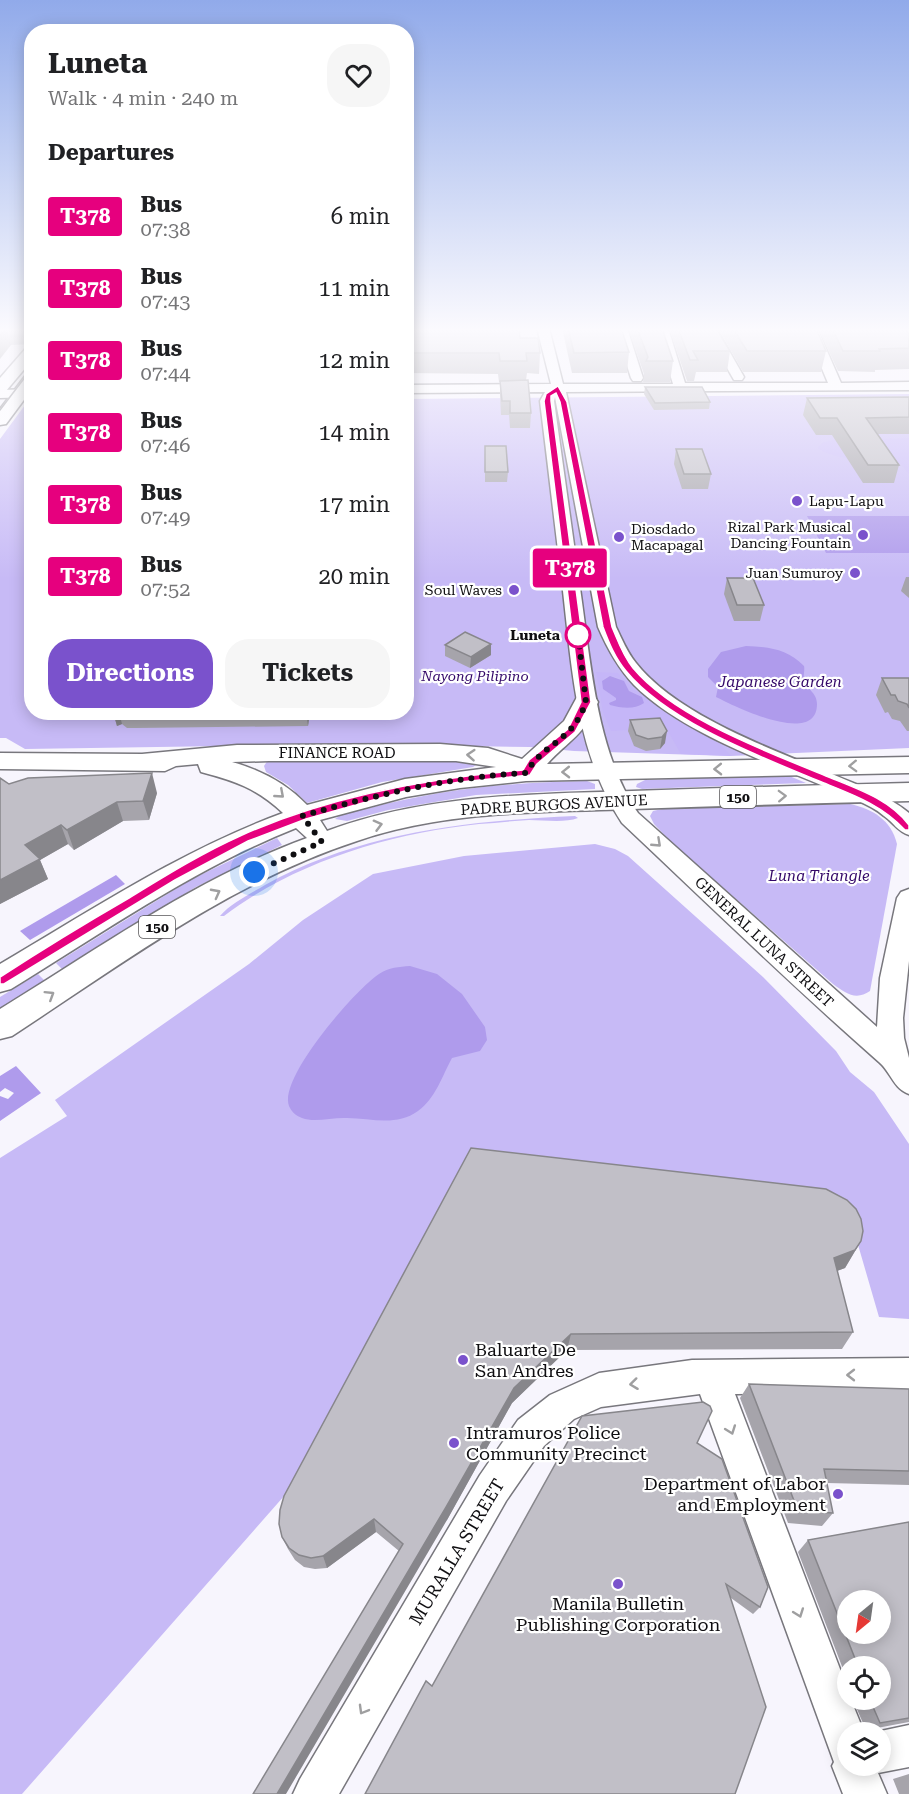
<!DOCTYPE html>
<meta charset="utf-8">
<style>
:root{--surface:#fff;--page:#f6f6f6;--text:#202124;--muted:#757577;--accent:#7a52cc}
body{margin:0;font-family:"Roboto Serif",serif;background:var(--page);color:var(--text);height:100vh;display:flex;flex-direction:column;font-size:22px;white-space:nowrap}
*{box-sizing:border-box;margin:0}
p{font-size:20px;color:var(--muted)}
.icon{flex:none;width:33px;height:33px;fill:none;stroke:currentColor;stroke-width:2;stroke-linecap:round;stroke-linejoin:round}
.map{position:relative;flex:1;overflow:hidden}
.sheet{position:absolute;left:24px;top:24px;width:390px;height:696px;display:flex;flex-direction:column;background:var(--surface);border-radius:24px;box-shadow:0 3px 15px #0003}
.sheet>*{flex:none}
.badge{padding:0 12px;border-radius:4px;font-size:21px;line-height:39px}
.needle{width:39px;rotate:209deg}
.buttons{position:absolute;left:837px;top:1590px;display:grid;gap:12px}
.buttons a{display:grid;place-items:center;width:54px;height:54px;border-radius:50%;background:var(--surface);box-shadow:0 3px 15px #0003;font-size:30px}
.you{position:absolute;width:30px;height:30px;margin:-15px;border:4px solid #fff;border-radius:50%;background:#1a73e8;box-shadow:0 0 0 9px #1a73e833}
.map>.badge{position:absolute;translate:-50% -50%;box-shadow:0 0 0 3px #fff}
h2{padding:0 24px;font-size:22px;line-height:54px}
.round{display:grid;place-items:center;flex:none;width:63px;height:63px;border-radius:24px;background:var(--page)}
.head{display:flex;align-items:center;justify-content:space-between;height:102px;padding:0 24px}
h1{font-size:28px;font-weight:700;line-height:45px}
.cta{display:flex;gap:12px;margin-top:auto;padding:12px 24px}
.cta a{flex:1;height:69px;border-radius:24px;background:var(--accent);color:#fff;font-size:24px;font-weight:700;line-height:69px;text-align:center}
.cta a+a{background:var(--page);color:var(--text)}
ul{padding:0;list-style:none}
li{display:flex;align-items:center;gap:18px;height:72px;padding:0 24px}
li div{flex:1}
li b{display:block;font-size:22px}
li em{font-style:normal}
li .badge{min-width:66px;font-weight:700;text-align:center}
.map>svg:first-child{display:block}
.green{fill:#c7baf6}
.forest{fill:#c5b6f8;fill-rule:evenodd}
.water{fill:#af9bec}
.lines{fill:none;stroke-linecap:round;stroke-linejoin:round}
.minor-casing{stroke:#78777d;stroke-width:3}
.major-casing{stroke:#78777d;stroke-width:3}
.minor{fill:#fff;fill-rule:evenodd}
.major{fill:#fff;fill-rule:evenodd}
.tram{stroke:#7b7a7f;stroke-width:1.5}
.wall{fill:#a6a4ab}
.shaded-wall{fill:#87868b}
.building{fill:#c1bfc7;stroke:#87868b;stroke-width:1.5;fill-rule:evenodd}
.oneway{stroke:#9f9fa0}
.line{fill:#e6007e;stroke:#fff;stroke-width:1.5}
.walk{stroke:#0f0e11;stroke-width:6;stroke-dasharray:0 10.8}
.poi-dot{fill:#7a52cc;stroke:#fff;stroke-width:2}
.stop-dot{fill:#fff;stroke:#e6007e;stroke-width:3}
.labels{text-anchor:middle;stroke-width:4.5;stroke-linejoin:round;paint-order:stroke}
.far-poi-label{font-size:14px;fill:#0f0e11;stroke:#fff;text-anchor:end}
.far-stop-label{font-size:14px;font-weight:bold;fill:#0f0e11;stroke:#fff;text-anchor:end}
.far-park-label{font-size:14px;font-style:italic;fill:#330768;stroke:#fff}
.shield{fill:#fff;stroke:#575658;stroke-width:1.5}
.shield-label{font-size:14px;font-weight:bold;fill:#0f0e11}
.park-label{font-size:15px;font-style:italic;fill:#330768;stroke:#fff}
.street-label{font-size:15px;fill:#0f0e11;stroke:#fff}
.near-poi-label{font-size:18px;fill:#0f0e11;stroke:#fff;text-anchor:start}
.near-street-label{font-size:18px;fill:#0f0e11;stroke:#fff}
</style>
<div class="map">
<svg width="909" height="1794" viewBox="0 0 909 1794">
<rect width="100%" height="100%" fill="#f7f5fd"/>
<!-- green -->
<g class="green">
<polygon points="909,394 909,748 731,756 574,751 530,747 353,744 25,749 6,738 0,738 0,439 28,401 31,401 32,712 406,712 407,399"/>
<polygon points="434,757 479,763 473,767 382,782 307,803 288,785 266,772 264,766 268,760"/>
<polygon points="787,775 806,783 642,789 636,787 637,784 645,780"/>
<path d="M587,781L595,784V789L476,795L388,810L347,821L335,819C344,812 359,810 370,808C441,789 514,782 587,781Z"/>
<path d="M850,804C873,809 891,820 897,844L870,991C856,1001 845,993 833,984L671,842L654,824L650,816L653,811L662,809Z"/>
<path d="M575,816L578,818C565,823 544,820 529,820C512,821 495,823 479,824C391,833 295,862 224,916H220C231,903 250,894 265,885C361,832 468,821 575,816Z"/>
<polygon points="277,838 282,845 196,887 63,970 56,963 190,880"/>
<polygon points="595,844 615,849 628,856 763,977 836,1051 850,1072 874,1092 909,1144 909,1319 879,1317 845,1200 292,1487 22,1794 0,1794 0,1158 67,1116 55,1100 249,964 303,920 373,874 464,856"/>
<polygon points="38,974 45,981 0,1009 0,997"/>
</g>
<!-- forest -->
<g class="forest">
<path d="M909,438V474L901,464C884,463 829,459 818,448L822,443L833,440Z"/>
<path d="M596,672L618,673L636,691L714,738L731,756L681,754L666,728L611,731L603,712ZM606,677C617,674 625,681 629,691L637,694L641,706L624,708L611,701L617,699L603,689L602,681Z"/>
</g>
<!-- water -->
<g class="water">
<polygon points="807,516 909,516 909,553 826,553"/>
<path d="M746,646C769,647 787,649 804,666C805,670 803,676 804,680C806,689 817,692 817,704C817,748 732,705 716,697L718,687L708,677V669L721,652Z"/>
<path d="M610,676L624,681L629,691L642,697L644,703C634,710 621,708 610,705L609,703L616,700V698L603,689L602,681Z"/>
<polygon points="116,875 125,884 30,940 20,931"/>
<path d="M410,966L437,974L462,994L485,1027L487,1040L480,1051L452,1058C442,1076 436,1098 418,1111C396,1127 371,1118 347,1118C333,1117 315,1123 302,1118C296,1116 291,1111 289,1106C278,1078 356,989 379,974C389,967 399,967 410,966Z"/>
<polygon points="16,1066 41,1093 0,1121 0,1096 8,1099 14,1093 5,1088 0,1092 0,1076"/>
</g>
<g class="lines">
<!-- minor casing -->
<g class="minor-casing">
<g id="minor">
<path d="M537,328H549L563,384H673L656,328H668L685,383H828L805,328H817L841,383L909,382V390L566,392L616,627C622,639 627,652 636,663C677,715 771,749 832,774C859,786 886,794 909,813V835C898,832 893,822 884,816C876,809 866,804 856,800C788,769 687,738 634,685C618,668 607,648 598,627L555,397L554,401C563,466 572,530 581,595C591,665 597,753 638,813L877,1027L880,978L897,898L901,892L909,889V961L903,1018L904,1038L909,1058V1094C893,1088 891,1072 879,1062C791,985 707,903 622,823C577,755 572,671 563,591C555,528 548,464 540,401L545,392L406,393V385L551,384Z"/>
<polygon points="615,328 627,328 643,378 641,381 633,381 631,378"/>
<polygon points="704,328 716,328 744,377 742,380 734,380"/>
<polygon points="32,389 32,397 0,398 0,390"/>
<polygon points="909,1358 909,1392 735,1394 848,1690 848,1700 851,1700 864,1732 848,1732 848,1766 880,1766 880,1732 876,1732 909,1725 909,1767 878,1773 887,1794 843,1794 832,1766 834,1762 700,1394 601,1407 574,1419 544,1446 506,1501 339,1794 293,1794 300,1779 480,1475 518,1420 550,1395 599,1373 692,1360"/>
</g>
</g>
<!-- major casing -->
<g class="major-casing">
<g id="major">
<polygon points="32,346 32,360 6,391 0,393 0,378 27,347"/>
<polygon points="32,373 32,389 6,424 0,425 0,409 26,375"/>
<path d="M586,695L595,697L598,702C585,735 569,740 547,764L909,757V773L526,781L460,788L406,797L320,820L327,831C424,795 529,794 632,791C724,788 817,785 909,783V801C816,803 724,806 632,809C540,812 445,811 357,841C231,882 122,964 12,1036L0,1039V1009C99,948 197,878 307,838L296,828C195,868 104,932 11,989L0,992V964C92,910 182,850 283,813C256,788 235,781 201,772L198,764L176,766L165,771L0,769V753L142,754L237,745L440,744L488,748L522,759L564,721L577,697ZM269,761H456L496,767L405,779L307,805C286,783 261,770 232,762Z"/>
</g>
</g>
<!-- minor -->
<use href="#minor" class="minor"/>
<!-- major -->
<use href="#major" class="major"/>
<!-- tram -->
<polyline class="tram" points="0,410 32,368"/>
</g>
<!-- wall -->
<g class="wall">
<polygon points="0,328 32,328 32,344 11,345"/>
<polygon points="406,328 520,338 540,353 539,374 527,373 526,380 531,413 530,428 510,428 509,415 501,415 500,395 500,382 499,382 498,374 406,373"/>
<polygon points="562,328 621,328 629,352 627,373 572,373"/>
<polygon points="628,328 662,328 673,361 670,382 643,382 644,374"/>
<polygon points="669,328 716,328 730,351 727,372 696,372 694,381 687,381"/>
<polygon points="718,328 816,328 826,351 821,372 743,372"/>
<polygon points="818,328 909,328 909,369 875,370 875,372 838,371"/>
<polygon points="645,387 710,402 709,409 654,410 644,394"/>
<polygon points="909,397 909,434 878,434 899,465 894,483 863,483 832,435 816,435 803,415 807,398"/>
<polygon points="485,446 508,472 507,482 485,482"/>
<polygon points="676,449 711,474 708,489 682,489 674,464"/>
<polygon points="906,577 909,577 909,598 901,591"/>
<polygon points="727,578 764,605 760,621 734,621 724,594"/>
<polygon points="445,645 491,655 470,668 445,656"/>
<polygon points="882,678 909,678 909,731 907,731 900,721 892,719 888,712 885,713 876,695"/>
<polygon points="113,712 310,712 308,726 136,728 127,728 122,724 117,726"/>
<polygon points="660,718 665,743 660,749 646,751 634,746 628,731 630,720"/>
<polygon points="0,778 9,784 157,793 149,820 123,821 74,850 68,844 40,860 48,879 0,904"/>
<polygon points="471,1148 861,1241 845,1268 837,1271 853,1332 842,1349 567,1350 512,1403 447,1520 399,1551 376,1532 327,1568 315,1569 304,1567 295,1560 288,1549 282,1537"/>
<polygon points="749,1384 909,1389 909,1485 827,1483 833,1513 822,1526 788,1523 740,1398"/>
<polygon points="697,1443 760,1607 753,1614 731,1598 432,1686"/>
<polygon points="909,1522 909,1722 866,1730 853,1700 880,1700 880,1666 848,1666 848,1682 798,1552 808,1540"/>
<polygon points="909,1774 909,1794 899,1794 893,1779"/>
</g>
<!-- shaded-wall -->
<g class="shaded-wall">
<polygon points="3,328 7,328 11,345 0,359 0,332"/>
<polygon points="491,644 491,655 470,668 471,657"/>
<polygon points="113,712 119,712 122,724 117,726"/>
<polygon points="306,712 310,712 308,726"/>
<polygon points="667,731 665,743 660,749 662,737"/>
<polygon points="152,773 157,793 149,820 143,801"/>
<polygon points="117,802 123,821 74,850 67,830"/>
<polygon points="61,825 68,844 40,860 48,879 0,904 0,880 25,845"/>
<polygon points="861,1241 845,1268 823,1276 834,1258"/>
<polygon points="571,1334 567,1350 512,1403 447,1520 286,1794 277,1794 514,1388"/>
<polygon points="374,1519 376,1532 327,1568 323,1556"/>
</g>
<!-- building -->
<g class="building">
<polygon points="406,328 519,328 520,338 538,338 540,353 526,353 527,361 500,361 499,353 406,353"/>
<polygon points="568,328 621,328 629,352 574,353"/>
<polygon points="637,328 662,328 673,361 646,361 648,357"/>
<polygon points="678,328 716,328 730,351 693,351 698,360 690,360"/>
<polygon points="733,328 816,328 826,351 747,351"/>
<polygon points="832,328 905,328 909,334 909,348 879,349 880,351 843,351"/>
<polygon points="528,380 531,413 510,413 510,401 502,401 500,381"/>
<polygon points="645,387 702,387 710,402 655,403"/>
<polygon points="909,397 909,417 866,418 899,465 868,465 837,418 820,418 807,398"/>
<polygon points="485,446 506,446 508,472 485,472"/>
<polygon points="676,449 702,449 711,474 684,474"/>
<polygon points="727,578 753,578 764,605 737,605"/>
<polygon points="465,632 491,644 471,657 445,645"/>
<polygon points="882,678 909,678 909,708 907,704 898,701 895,695 891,695"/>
<polygon points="660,718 667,731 662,737 648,739 636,735 630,720"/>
<polygon points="152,773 143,801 117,802 67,830 61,825 25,845 40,859 0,880 0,778 9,784 28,778"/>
<polygon points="471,1148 826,1189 847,1200 856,1209 861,1219 863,1231 861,1241 855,1250 834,1258 853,1332 571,1334 514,1388 446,1507 277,1794 253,1794 403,1544 374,1519 323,1556 311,1558 299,1555 289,1548 282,1537 279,1524 280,1510 284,1496"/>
<polygon points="749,1384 909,1389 909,1471 824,1469 833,1513 798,1511"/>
<polygon points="703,1402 710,1406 712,1411 697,1443 722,1459 768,1587 760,1607 726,1584 766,1707 735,1794 365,1794 426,1681 432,1686 582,1416"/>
<path d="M909,1522V1718L880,1723L870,1700H880V1666H858L808,1540ZM848,1600H880V1634H848Z"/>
</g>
<!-- one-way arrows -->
<defs><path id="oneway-chevron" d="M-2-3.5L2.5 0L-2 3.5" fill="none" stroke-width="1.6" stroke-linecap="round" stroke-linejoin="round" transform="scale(1.5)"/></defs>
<g class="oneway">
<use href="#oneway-chevron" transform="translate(471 755) rotate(-176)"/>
<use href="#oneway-chevron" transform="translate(853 766) rotate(178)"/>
<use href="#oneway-chevron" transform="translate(718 769) rotate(179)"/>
<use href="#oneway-chevron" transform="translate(566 772) rotate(179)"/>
<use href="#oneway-chevron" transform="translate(280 794) rotate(41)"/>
<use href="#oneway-chevron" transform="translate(782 796) rotate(-2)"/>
<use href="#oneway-chevron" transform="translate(378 825) rotate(-15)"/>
<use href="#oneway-chevron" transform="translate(657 843) rotate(43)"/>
<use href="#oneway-chevron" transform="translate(216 893) rotate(-28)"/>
<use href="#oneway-chevron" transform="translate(50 995) rotate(-32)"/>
<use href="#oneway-chevron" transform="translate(851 1375) rotate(180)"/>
<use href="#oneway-chevron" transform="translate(634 1384) rotate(173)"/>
<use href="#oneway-chevron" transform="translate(731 1430) rotate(70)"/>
<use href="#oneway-chevron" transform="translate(799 1613) rotate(70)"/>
<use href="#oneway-chevron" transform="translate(363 1710) rotate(120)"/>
</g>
<!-- sky -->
<linearGradient id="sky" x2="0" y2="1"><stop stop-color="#91aaea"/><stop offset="0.57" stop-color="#fbfafe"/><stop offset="1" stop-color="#fbfafe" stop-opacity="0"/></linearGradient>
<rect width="909" height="579" fill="url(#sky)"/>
<!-- line -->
<path class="line" d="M558,386L567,402L612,627C618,641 623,656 633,668C675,718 766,751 826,776C858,789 889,799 909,825V830H905C881,804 851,794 819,781C759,756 668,722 626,671C615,658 609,643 603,627L560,402L556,393L551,396V401L591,702L575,732L537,764L530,775L460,782L405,791L306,819L248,841L175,880L4,984H0V977C40,951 84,924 129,898C165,876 202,853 240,836C328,796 428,778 523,770L529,760L568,729L581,702L544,401L546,394Z"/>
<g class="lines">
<!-- walk -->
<path class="walk" d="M254,872L322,842L302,816C376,795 449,777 526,773C545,741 572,743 586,702L578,635"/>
</g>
<!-- markers -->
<g class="poi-dot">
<circle cx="797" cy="501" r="6"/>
<circle cx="863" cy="535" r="6"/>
<circle cx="619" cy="537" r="6"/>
<circle cx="855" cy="573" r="6"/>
<circle cx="514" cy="590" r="6"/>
<circle cx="463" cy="1360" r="6"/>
<circle cx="454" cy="1443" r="6"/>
<circle cx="838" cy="1494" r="6"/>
<circle cx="618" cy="1584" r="6"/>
</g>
<circle class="stop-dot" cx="578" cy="635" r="12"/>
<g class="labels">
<!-- far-poi labels -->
<g class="far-poi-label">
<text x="809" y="506" text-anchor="start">Lapu-Lapu</text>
<text x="851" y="532">Rizal Park Musical<tspan x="851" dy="16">Dancing Fountain</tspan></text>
<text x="631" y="534" text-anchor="start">Diosdado<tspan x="631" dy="16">Macapagal</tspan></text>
<text x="843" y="578">Juan Sumuroy</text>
<text x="502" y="595">Soul Waves</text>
</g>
<!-- far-stop labels -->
<g class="far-stop-label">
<text x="560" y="640">Luneta</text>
</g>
<!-- far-park labels -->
<g class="far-park-label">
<text x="475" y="681">Nayong Pilipino</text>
</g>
<!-- shield labels -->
<g class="shield">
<rect x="720" y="786" width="36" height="22" rx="4.5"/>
<rect x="139" y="916" width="36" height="22" rx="4.5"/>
</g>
<g class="shield-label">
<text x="738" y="802">150</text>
<text x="157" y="932">150</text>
</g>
<!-- park labels -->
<g class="park-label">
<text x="780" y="687">Japanese Garden</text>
<text x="819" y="881">Luna Triangle</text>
</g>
<!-- street labels -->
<g class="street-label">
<text x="337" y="758">FINANCE ROAD</text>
<text transform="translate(554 805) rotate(-3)" y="5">PADRE BURGOS AVENUE</text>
<text transform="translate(764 942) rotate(43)" y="5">GENERAL LUNA STREET</text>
</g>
<!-- near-poi labels -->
<g class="near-poi-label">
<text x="475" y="1356">Baluarte De<tspan x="475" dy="21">San Andres</tspan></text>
<text x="466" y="1439">Intramuros Police<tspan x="466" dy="21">Community Precinct</tspan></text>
<text x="826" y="1490" text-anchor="end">Department of Labor<tspan x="826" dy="21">and Employment</tspan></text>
<text x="618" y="1610" text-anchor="middle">Manila Bulletin<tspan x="618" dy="21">Publishing Corporation</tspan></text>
</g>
<!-- near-street labels -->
<g class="near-street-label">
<text transform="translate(457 1552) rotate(-59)" y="6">MURALLA STREET</text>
</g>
</g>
</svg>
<div class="buttons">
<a><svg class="needle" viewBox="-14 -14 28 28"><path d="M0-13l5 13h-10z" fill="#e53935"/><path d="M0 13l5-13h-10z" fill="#757577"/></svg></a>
<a><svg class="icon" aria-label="locate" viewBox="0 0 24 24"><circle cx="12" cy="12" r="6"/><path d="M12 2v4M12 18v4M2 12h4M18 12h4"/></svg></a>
<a><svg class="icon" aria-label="layers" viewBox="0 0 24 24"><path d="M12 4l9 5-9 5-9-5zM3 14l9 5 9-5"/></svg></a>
</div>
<div class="you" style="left:254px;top:872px"></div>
<b class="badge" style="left:570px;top:568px;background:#e6007e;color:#fff">T378</b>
<section class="sheet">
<div class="head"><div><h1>Luneta</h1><p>Walk · 4 min · 240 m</p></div><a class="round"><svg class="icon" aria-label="heart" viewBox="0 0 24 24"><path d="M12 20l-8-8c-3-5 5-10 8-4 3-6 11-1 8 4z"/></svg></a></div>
<h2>Departures</h2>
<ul>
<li><span class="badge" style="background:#e6007e;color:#fff">T378</span><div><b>Bus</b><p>07:38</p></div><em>6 min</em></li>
<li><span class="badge" style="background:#e6007e;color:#fff">T378</span><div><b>Bus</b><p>07:43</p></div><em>11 min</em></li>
<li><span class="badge" style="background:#e6007e;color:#fff">T378</span><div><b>Bus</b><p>07:44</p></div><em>12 min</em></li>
<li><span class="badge" style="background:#e6007e;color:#fff">T378</span><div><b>Bus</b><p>07:46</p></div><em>14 min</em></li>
<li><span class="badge" style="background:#e6007e;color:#fff">T378</span><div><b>Bus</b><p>07:49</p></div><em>17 min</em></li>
<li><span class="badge" style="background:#e6007e;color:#fff">T378</span><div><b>Bus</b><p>07:52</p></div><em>20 min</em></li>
</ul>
<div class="cta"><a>Directions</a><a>Tickets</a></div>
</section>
</div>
